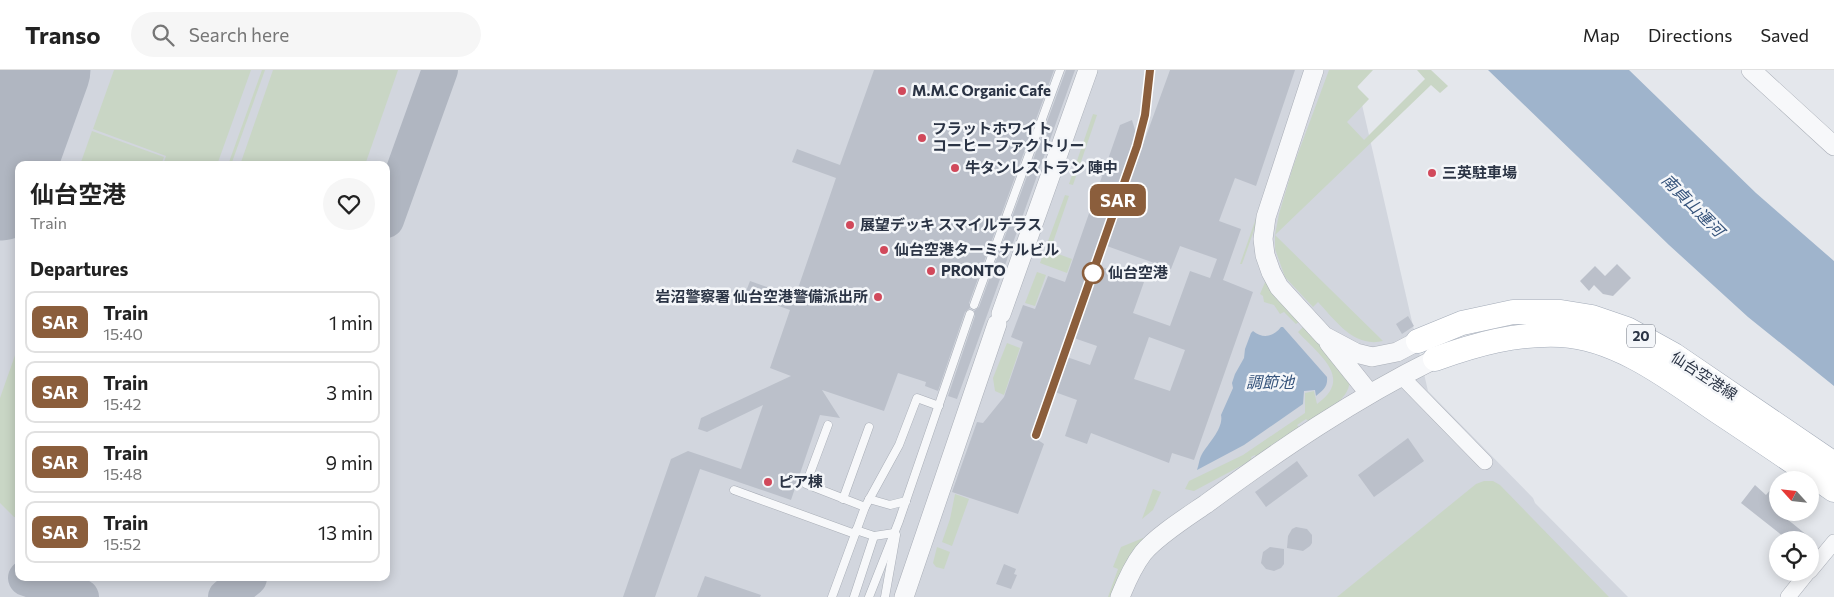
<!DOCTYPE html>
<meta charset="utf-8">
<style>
:root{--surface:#fff;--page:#f6f6f6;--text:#222;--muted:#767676;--line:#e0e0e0}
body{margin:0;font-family:Commissioner,"Noto Sans JP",sans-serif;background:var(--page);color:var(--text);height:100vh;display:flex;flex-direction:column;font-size:19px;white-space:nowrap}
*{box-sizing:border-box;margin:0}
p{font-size:16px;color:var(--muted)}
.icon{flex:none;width:28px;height:28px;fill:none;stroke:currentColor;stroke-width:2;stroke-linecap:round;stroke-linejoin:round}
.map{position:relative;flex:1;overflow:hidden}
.drawer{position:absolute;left:15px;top:91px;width:375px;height:420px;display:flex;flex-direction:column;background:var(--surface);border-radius:10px;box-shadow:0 2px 12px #0003}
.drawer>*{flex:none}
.badge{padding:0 10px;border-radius:8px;font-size:18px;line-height:32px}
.needle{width:32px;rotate:297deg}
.fabs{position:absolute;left:1769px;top:401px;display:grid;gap:10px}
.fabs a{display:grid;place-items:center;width:50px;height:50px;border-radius:50%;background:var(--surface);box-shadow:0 2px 12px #0003;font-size:25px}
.map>.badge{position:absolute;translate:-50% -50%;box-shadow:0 0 0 2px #fff}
h2{padding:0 15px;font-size:19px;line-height:45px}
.round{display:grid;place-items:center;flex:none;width:52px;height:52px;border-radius:26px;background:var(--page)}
.summary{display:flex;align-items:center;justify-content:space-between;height:85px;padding:0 15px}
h1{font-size:24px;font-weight:700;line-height:38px}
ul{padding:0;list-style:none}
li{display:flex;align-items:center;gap:15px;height:62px;margin:0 10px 8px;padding:0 5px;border:2px solid var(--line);border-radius:10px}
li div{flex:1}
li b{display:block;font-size:19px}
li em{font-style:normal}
li .badge{min-width:55px;font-weight:700;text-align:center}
header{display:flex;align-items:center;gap:30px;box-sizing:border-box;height:70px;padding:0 25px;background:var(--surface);border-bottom:1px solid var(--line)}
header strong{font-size:24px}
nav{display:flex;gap:28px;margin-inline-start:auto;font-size:18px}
.search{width:350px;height:45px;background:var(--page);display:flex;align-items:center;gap:12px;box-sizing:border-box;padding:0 18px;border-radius:28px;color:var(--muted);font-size:19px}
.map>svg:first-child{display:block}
.built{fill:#d2d6de;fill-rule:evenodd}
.green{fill:#c9d6c5}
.water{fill:#9fb4cc}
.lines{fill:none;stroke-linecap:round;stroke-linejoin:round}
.taxiway{stroke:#b0b6c1;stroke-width:36}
.runway{stroke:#b0b6c1;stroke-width:91}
.building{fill:#bbc0ca;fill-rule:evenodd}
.service-casing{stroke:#a9aeb7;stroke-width:9}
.minor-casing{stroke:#a9aeb7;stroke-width:16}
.tertiary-casing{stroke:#a9aeb7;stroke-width:20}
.primary-casing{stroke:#a3abb8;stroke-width:25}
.service{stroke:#f7f8fa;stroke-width:8}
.minor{stroke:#f7f8fa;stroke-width:15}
.tertiary{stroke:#f7f8fa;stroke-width:19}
.primary{stroke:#fff;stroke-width:24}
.rail-casing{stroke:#7d8696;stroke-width:5.5}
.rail{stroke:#f4f6f9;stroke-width:4;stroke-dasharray:11;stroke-linecap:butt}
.line-casing{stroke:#fff;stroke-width:11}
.line{stroke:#8b5e3c;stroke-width:8}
.poi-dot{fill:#d1495b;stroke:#f4f6f9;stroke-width:2}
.stop-dot{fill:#fff;stroke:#8b5e3c;stroke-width:2.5}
.labels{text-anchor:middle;stroke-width:5;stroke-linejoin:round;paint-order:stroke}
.shield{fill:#f4f6f9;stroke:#676e7b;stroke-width:1}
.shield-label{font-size:14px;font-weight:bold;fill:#2b3445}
.poi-label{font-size:15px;font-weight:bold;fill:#2b3445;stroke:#f4f6f9;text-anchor:start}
.stop-label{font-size:15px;font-weight:bold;fill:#2b3445;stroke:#f4f6f9;text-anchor:start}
.street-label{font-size:15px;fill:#2b3445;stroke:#f4f6f9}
.water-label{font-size:16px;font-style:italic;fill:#34527a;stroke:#f4f6f9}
</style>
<header>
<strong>Transo</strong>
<div class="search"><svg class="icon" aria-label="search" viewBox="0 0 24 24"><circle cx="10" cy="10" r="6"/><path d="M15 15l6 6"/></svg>Search here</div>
<nav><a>Map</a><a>Directions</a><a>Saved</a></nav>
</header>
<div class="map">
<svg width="1834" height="527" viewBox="0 0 1834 527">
<rect width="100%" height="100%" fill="#e4e7ec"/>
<!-- built -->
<path class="built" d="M0,0H1354L1428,321L1533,428L1535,433L1628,527H0ZM19,95H386V508H19Z"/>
<!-- green -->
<g class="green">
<polygon points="114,0 251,0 217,95 163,95 166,86 93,59"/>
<polygon points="262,0 265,0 231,95 228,95"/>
<polygon points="273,0 398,0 365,95 240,95"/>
<path d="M1329,0H1373L1357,17L1369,29L1347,52L1364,70L1425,9L1417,0H1431L1448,16L1440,23L1431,15L1275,165L1383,271C1354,278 1336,251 1318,232L1313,237L1285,207L1275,179V165L1279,144L1293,97Z"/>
<polygon points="1093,44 1097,45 1073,115 1069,114"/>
<polygon points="92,61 164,87 161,95 80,95"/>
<polygon points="1275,94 1277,95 1242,194 1240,194"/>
<polygon points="1065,125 1069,126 1050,181 1072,189 1067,203 1040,193"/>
<polygon points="1037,202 1046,205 1035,236 1025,233"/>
<polygon points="1266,210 1300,251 1296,254 1284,242 1280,244 1274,235 1264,232 1263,226 1260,224"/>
<path d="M1304,256L1331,285L1350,311C1348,332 1324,341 1308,351L1306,349L1297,355L1299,357L1256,387L1255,385L1251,387L1252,390L1194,421L1185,419L1189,411L1243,385L1305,343V323L1314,321L1317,334C1354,308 1319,285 1298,262Z"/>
<polygon points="1007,273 1020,278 1004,325 995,321 993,308"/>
<polygon points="19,274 19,448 14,447 0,433 0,328"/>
<polygon points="1484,411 1493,411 1500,415 1609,527 1337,527 1476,414"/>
<polygon points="1153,419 1161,422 1153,440 1142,449"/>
<polygon points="955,424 969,429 952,476 942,472 950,449"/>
<polygon points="1143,468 1144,469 1113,527 1108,527 1118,499 1113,497 1121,477"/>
<polygon points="937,477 950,482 944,499 936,497 933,493"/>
</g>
<!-- water -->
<g class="water">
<polygon points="1488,0 1629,0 1756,123 1834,191 1834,316 1748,247 1669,175"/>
<path d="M1281,257H1283L1327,307C1328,317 1323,320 1316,326L1315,320L1304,321L1303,334L1244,375L1197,400C1199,395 1199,389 1202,384C1208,374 1224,358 1221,345L1233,318L1232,313L1235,304L1244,288L1245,279L1251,263L1253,261C1263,269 1273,267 1281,257Z"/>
</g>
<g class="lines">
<!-- taxiway -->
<g class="taxiway">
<polyline points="386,150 440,0"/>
<polyline points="26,508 81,527"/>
<polyline points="226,527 249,508"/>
</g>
<!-- runway -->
<polyline class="runway" points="0,125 45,0"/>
</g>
<!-- building -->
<g class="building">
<polygon points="874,0 1054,0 969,233 970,238 965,242 938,321 925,316 926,312 898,303 884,341 822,320 840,348 820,345 791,430 700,399 655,527 623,527 671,389 688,381 741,399 763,335 707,362 698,359 701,348 791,306 770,298 790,240 745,224 750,211 795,227 836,108 792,92 797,79 840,95"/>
<polygon points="1066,0 1075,0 957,329 948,326 975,246 974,241 979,237"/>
<path d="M1170,0H1295L1256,116L1235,108L1219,151L1241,159L1223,210L1253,222L1194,390L1172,383L1169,393L1091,363L1087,374L1065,366L1077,330L1052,321L1035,368L1044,374L1018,444L952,422L977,352L983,353L1004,327L1023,272L1011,267L1023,235L1035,239L1048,206L1065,212L1120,55L1132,50L1141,80ZM1104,175L1171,199L1180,176L1217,189L1210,208L1190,201L1170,256L1133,243L1144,212L1096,195ZM1071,267L1097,276L1090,295L1064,286ZM1149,267L1185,280L1170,321L1134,309Z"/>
<polygon points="1617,194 1631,208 1613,226 1603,224 1594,215 1589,221 1580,211 1595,196 1605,206"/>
<polygon points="1408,246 1414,256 1402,264 1396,254"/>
<polygon points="1408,368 1424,391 1374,427 1358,405"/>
<polygon points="1297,391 1308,406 1266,437 1255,422"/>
<polygon points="1755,415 1766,425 1771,419 1778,424 1778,442 1792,442 1787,449 1813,470 1788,470 1741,433"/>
<polygon points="1296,457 1307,459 1312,465 1312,473 1310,476 1303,481 1287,478 1288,466 1292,459"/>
<polygon points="1270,477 1284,479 1284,494 1281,498 1274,501 1266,499 1261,493 1263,482"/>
<polygon points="1004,494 1016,499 1014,504 1017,505 1011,519 996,514"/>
<polygon points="705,506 761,525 760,527 697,527"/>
</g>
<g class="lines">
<!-- service casing -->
<g class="service-casing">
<g id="service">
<polyline points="974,235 1060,0"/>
<polyline points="828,355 806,414 865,437"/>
<polyline points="734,420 855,464"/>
<polyline points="843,429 869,357"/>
<polyline points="869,429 890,435 906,431"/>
<polyline points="856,460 874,466 894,463"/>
<polyline points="832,527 865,437 899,375 917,328 939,336"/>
<polyline points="854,527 874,466"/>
<polyline points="869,527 899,451 970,244"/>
<polyline points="885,527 896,465"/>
</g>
</g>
<!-- minor casing -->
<g class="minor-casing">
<g id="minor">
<polyline points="1401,306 1485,392"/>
<polyline points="1810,501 1834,472"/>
<polyline points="1788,527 1808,502"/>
</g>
</g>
<!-- tertiary casing -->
<g class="tertiary-casing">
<g id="tertiary">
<polyline points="1314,0 1266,147 1263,169 1265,185 1271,202 1279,217 1324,266 1356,283 1372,287 1397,282 1418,271"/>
<polyline points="1751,0 1834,76"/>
<polyline points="1001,244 1088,0"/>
<polyline points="1329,273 1369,323"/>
<polyline points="904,527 997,254"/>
<path d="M1120,527C1126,512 1133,496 1143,483C1157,466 1187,447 1206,434C1279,380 1354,329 1435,289"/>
</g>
</g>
<!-- primary casing -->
<g class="primary-casing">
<g id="primary">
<polyline points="1418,271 1462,253 1513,242 1561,242 1592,247 1627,259 1674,285 1834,394"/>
<path d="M1435,289C1477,274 1516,263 1561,265C1619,268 1674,312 1720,343C1758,368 1796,394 1834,420"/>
</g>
</g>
<!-- service -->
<use href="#service" class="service"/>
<!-- minor -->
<use href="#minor" class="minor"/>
<!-- tertiary -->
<use href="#tertiary" class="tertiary"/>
<!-- primary -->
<use href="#primary" class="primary"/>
<!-- rail casing -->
<g class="rail-casing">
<polyline id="rail" points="1036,365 1137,76 1145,45 1150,0"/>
</g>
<!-- rail -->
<use href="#rail" class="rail"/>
</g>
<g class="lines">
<!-- line casing -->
<g class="line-casing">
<polyline id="line" points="1036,365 1137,76 1145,45 1150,0"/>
</g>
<!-- line -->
<use href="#line" class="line"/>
</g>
<!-- markers -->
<g class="poi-dot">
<circle cx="902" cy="21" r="5"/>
<circle cx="922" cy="68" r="5"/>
<circle cx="955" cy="98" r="5"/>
<circle cx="1432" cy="103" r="5"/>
<circle cx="850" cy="155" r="5"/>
<circle cx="884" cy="180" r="5"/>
<circle cx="931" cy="201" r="5"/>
<circle cx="878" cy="227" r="5"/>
<circle cx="768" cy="412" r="5"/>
</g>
<circle class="stop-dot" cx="1093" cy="203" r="10"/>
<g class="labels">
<!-- shield labels -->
<rect class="shield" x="1627" y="254.5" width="28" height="23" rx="4"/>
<g class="shield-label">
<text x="1641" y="271">20</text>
</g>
<!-- poi labels -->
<g class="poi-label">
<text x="912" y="26">M.M.C Organic Cafe</text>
<text x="932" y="64">フラットホワイト<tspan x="932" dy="17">コーヒー ファクトリー</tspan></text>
<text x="965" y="103">牛タンレストラン 陣中</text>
<text x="1442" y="108">三英駐車場</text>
<text x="860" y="160">展望デッキ スマイルテラス</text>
<text x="894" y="185">仙台空港ターミナルビル</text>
<text x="941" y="206">PRONTO</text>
<text x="868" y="232" text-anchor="end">岩沼警察署 仙台空港警備派出所</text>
<text x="778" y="417">ピア棟</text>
</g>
<!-- stop labels -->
<g class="stop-label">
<text x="1108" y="208">仙台空港</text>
</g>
<!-- street labels -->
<g class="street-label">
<text transform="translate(1704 306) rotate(33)" y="5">仙台空港線</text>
</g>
<!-- water labels -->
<g class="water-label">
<text transform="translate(1693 135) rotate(45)" y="6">南貞山運河</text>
<text x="1270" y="318">調節池</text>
</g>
</g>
</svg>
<div class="fabs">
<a><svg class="needle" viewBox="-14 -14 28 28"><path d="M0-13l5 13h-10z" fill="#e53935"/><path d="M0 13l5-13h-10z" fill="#767676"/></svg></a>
<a><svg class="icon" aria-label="locate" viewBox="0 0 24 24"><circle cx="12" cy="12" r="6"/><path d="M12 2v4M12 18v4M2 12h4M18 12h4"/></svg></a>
</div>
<b class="badge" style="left:1118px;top:130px;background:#8b5e3c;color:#fff">SAR</b>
<section class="drawer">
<div class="summary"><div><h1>仙台空港</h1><p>Train</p></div><a class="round"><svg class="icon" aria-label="heart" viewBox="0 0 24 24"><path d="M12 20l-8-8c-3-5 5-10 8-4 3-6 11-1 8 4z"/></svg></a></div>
<h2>Departures</h2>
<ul>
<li><span class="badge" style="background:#8b5e3c;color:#fff">SAR</span><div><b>Train</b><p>15:40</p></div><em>1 min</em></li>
<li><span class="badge" style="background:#8b5e3c;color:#fff">SAR</span><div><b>Train</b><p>15:42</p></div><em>3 min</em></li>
<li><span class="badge" style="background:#8b5e3c;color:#fff">SAR</span><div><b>Train</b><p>15:48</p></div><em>9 min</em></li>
<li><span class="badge" style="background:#8b5e3c;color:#fff">SAR</span><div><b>Train</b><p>15:52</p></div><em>13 min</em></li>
</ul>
</section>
</div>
